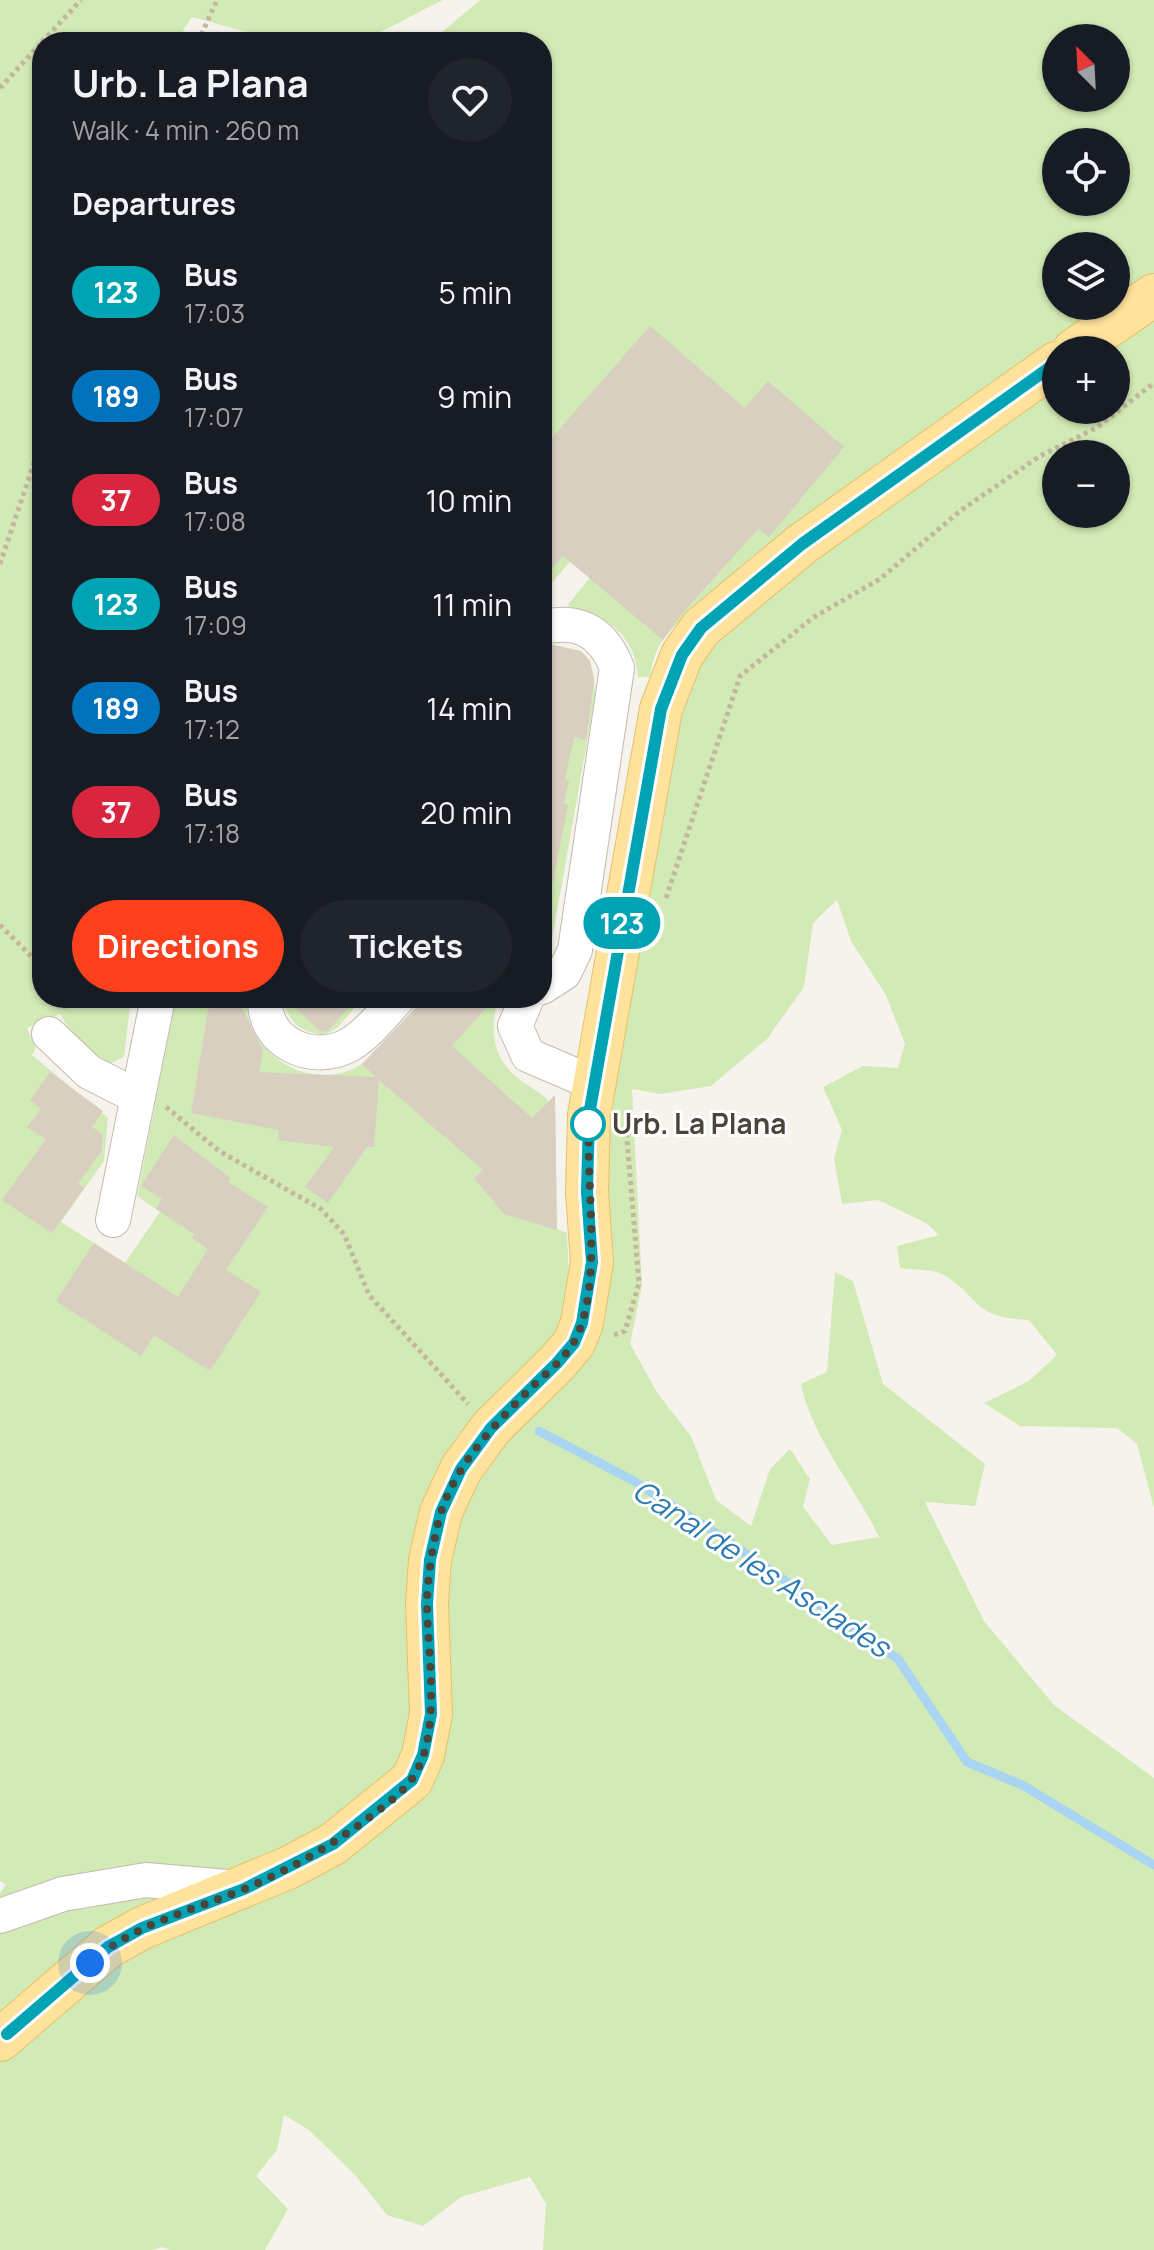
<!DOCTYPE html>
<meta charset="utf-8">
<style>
:root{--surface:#171b24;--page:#20242c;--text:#f1f3f6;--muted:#9ea1a6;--accent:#fc3f1d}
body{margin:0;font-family:Manrope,sans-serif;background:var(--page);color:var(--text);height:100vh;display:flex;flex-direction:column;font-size:30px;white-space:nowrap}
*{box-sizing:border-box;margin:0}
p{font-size:26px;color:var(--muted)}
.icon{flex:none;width:44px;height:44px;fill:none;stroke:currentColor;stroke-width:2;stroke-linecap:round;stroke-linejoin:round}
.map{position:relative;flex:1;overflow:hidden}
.sheet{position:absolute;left:32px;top:32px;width:520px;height:976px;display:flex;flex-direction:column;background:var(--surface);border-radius:32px;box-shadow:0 2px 6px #0004}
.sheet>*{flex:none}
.badge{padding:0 16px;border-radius:26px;font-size:28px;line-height:52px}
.needle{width:52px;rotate:336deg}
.buttons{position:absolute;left:1042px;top:24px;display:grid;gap:16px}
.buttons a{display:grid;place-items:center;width:88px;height:88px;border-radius:50%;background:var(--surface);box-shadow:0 2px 6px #0004;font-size:40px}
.you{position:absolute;width:40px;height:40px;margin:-20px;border:6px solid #fff;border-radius:50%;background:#1a73e8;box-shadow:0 0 0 12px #1a73e833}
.map>.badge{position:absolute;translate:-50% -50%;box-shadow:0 0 0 4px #fff}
h2{padding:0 40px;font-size:30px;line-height:72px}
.round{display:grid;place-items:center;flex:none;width:84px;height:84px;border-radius:42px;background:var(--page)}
.summary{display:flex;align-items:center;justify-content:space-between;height:136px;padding:0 40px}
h1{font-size:38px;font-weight:700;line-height:60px}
.cta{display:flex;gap:16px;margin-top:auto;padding:16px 40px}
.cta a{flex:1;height:92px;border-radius:48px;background:var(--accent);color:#fff;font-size:32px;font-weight:700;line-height:92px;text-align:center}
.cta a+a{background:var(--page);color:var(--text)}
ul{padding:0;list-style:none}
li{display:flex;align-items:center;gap:24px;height:104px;padding:0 40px}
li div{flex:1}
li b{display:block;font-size:30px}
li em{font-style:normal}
li .badge{min-width:88px;font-weight:700;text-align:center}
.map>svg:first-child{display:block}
.green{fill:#d2eab5;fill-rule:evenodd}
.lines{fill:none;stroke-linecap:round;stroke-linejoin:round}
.stream{stroke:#a9d4f2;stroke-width:9}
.building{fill:#d8cfc1}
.minor-casing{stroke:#c2bbae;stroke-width:36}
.major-casing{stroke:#e6c16a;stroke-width:44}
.path{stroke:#c4b79f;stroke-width:5;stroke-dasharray:4 4;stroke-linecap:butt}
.minor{stroke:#fff;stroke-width:34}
.major{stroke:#ffe39c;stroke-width:42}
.line-casing{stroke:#fff;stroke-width:18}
.line{stroke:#00a3b4;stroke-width:12}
.walk{stroke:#4b4439;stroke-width:8;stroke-dasharray:0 14.4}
.stop-dot{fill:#fff;stroke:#00a3b4;stroke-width:4}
.labels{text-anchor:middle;stroke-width:6;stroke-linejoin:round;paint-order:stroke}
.stop-label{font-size:28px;font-weight:bold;fill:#4b4439;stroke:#fff;text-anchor:start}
.water-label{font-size:30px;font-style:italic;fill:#2e7ab2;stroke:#fff}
</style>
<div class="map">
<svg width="1154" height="2250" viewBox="0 0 1154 2250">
<rect width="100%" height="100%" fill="#f6f3ec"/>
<!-- green -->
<g class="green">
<path d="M0,0H443C417,12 391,29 364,38C310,56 245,30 192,17L183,30L186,42H42V998H131L124,1057L107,1065L80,1046L60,1014L27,1028L36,1048L32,1055L108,1118L104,1161L61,1222L125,1263L160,1212L137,1196L176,998H246C245,1054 311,1095 360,1065C381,1052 407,1017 425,998H499C488,1030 493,1062 523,1082C537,1092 546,1094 555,1110L557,1229L567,1233L570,1300L510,1437L533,1417L590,1346L615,1077L680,721L696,673L721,637L766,598L944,464L1056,387V410H1116V350H1111L1154,321V1508L1137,1444L1117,1428L1020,1426L984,1403L1029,1381L1057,1355L1029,1320C970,1317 984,1300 944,1275C933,1269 913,1270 900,1268L897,1246L939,1235L926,1223L878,1200L842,1204L834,1158L842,1130L823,1087L863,1066L898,1068L905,1044L886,995L851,941L837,900L813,923L804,987L767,1039L711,1086L660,1094L632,1089L642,1285L630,1344L658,1394L691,1436L716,1500L751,1526L770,1469L790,1449L810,1479L803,1507L832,1545L879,1537C855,1487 811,1436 801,1384L827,1372L835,1272L853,1281L883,1384L985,1464L975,1506L925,1502L984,1621L1054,1705L1154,1778V2250H543L546,2204L530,2177L461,2197L423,2226L387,2215L356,2176L309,2130L284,2115L277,2150L256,2176L288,2209L265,2250H169L163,2247L152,2250H0V1893L6,1885L0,1881ZM1056,454H1116V514H1056Z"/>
<path d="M480,0H1154V274L1116,301V246H1056V306H1108C991,386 870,463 760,553C726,580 687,607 661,643C654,654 652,665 650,677H638C636,636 605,613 567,606L644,511L627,496L542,594V42H430ZM1056,38H1116V98H1056ZM1056,142H1116V202H1056Z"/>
<path d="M554,645C590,653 594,659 595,697L551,945L542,962V648Z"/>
<path d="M282,998H363L337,1028L324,1035C298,1031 290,1023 282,998Z"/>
</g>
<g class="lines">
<!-- stream -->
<polyline class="stream" points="539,1431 632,1480 719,1535 898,1659 967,1762 1024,1786 1154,1865"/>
</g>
<!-- building -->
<g class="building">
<polygon points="650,326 745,408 768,381 844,447 769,537 758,529 682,614 663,640 563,556 542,580 542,449"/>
<polygon points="554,645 581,651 590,661 594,681 586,740 574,737 565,780 569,781 564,804 568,805 553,882 542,881 542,648"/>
<polygon points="210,998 237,998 263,1050 259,1072 376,1077 362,1064 425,998 495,998 452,1046 532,1118 555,1095 557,1230 504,1214 474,1178 483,1170 379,1080 374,1147 367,1147 328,1203 305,1187 334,1147 278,1140 279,1130 191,1113"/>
<polygon points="285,998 357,998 328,1031 321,1032"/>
<polygon points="50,1072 103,1111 92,1127 102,1134 102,1150 78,1184 84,1188 52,1233 2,1200 46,1139 27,1127 41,1109 30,1100"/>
<polygon points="174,1135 231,1178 228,1182 268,1207 226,1270 261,1292 210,1371 154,1335 141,1356 56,1301 94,1243 178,1297 208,1249 192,1238 194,1234 156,1209 162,1199 141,1186"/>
</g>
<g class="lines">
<!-- minor casing -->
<g class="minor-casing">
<g id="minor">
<path d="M542,627C580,619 603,632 617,668L575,950L564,973L542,987"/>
<path d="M265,998C263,1043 312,1065 349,1045C368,1034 383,1014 398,998"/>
<polyline points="527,998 515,1026 528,1055 593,1083"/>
<polyline points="49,1034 89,1072 138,1097"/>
<polyline points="113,1220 158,998"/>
<polyline points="0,1916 63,1894 146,1880 238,1888"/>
</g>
</g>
<!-- major casing -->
<g class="major-casing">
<g id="major">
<polyline points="1074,350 1154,295"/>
<polyline points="0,2040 108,1947 142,1928 288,1868 333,1844 412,1780 423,1755 431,1714 427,1604 430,1560 441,1512 461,1469 491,1428 557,1363 574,1343 582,1323 592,1262 587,1192 589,1115 661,709 682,655 701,628 802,544 1056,363"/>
</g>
</g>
<!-- path -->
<g class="path">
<polyline points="42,42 81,0"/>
<polyline points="198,42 217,0"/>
<polyline points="0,88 42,42"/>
<polyline points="0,564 42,439"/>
<polyline points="666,898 740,676 814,617 880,579 960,511 1040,456 1096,428 1154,383"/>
<polyline points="0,925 42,967"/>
<polyline points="59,998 66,1008"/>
<polyline points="166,1107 219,1151 321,1209 344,1234 369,1295 468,1404"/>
<polyline points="614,1335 625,1331 639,1283 626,1127"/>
</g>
<!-- minor -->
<use href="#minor" class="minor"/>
<!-- major -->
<use href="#major" class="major"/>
</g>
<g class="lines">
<!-- line casing -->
<g class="line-casing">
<polyline id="line" points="7,2034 108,1947 142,1928 244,1889 333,1844 412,1780 423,1755 431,1714 427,1604 430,1560 441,1512 461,1469 491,1428 557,1363 574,1343 582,1323 592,1262 587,1192 589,1115 661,709 682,655 701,628 802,544 1056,363"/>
</g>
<!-- line -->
<use href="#line" class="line"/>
<!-- walk -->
<path class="walk" d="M90,1963C135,1923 192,1911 247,1888C290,1869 329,1847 367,1819C381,1808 402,1794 412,1779C442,1736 428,1657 427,1607C427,1579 432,1551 438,1523C451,1470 491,1428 529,1390C544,1375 563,1361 574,1342C604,1289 585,1178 589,1115L588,1124"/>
</g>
<!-- markers -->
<circle class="stop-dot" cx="588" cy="1124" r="16"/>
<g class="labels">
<!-- stop labels -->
<g class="stop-label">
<text x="612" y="1134">Urb. La Plana</text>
</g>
<!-- water labels -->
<g class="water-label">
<text transform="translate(761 1569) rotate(33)" y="10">Canal de les Asclades</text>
</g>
</g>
</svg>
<div class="buttons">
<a><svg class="needle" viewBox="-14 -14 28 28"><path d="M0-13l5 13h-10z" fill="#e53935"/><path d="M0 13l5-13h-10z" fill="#9ea1a6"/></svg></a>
<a><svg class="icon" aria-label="locate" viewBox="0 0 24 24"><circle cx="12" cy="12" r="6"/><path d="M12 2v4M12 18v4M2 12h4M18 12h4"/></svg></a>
<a><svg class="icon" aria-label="layers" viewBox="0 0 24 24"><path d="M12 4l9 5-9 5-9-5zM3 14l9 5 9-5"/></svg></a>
<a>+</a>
<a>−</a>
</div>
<div class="you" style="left:90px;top:1963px"></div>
<b class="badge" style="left:622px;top:923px;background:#00a3b4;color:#fff">123</b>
<section class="sheet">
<div class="summary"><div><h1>Urb. La Plana</h1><p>Walk · 4 min · 260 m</p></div><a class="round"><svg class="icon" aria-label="heart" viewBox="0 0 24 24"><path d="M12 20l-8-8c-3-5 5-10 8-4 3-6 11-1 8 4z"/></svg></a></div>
<h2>Departures</h2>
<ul>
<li><span class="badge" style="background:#00a3b4;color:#fff">123</span><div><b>Bus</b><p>17:03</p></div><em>5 min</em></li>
<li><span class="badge" style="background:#0072bc;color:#fff">189</span><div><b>Bus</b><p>17:07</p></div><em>9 min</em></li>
<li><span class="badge" style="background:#d7263d;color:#fff">37</span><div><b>Bus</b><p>17:08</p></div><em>10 min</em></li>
<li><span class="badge" style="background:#00a3b4;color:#fff">123</span><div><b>Bus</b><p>17:09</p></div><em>11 min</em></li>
<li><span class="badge" style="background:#0072bc;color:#fff">189</span><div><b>Bus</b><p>17:12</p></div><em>14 min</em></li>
<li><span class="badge" style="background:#d7263d;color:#fff">37</span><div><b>Bus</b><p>17:18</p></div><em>20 min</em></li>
</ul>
<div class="cta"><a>Directions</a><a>Tickets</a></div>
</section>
</div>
